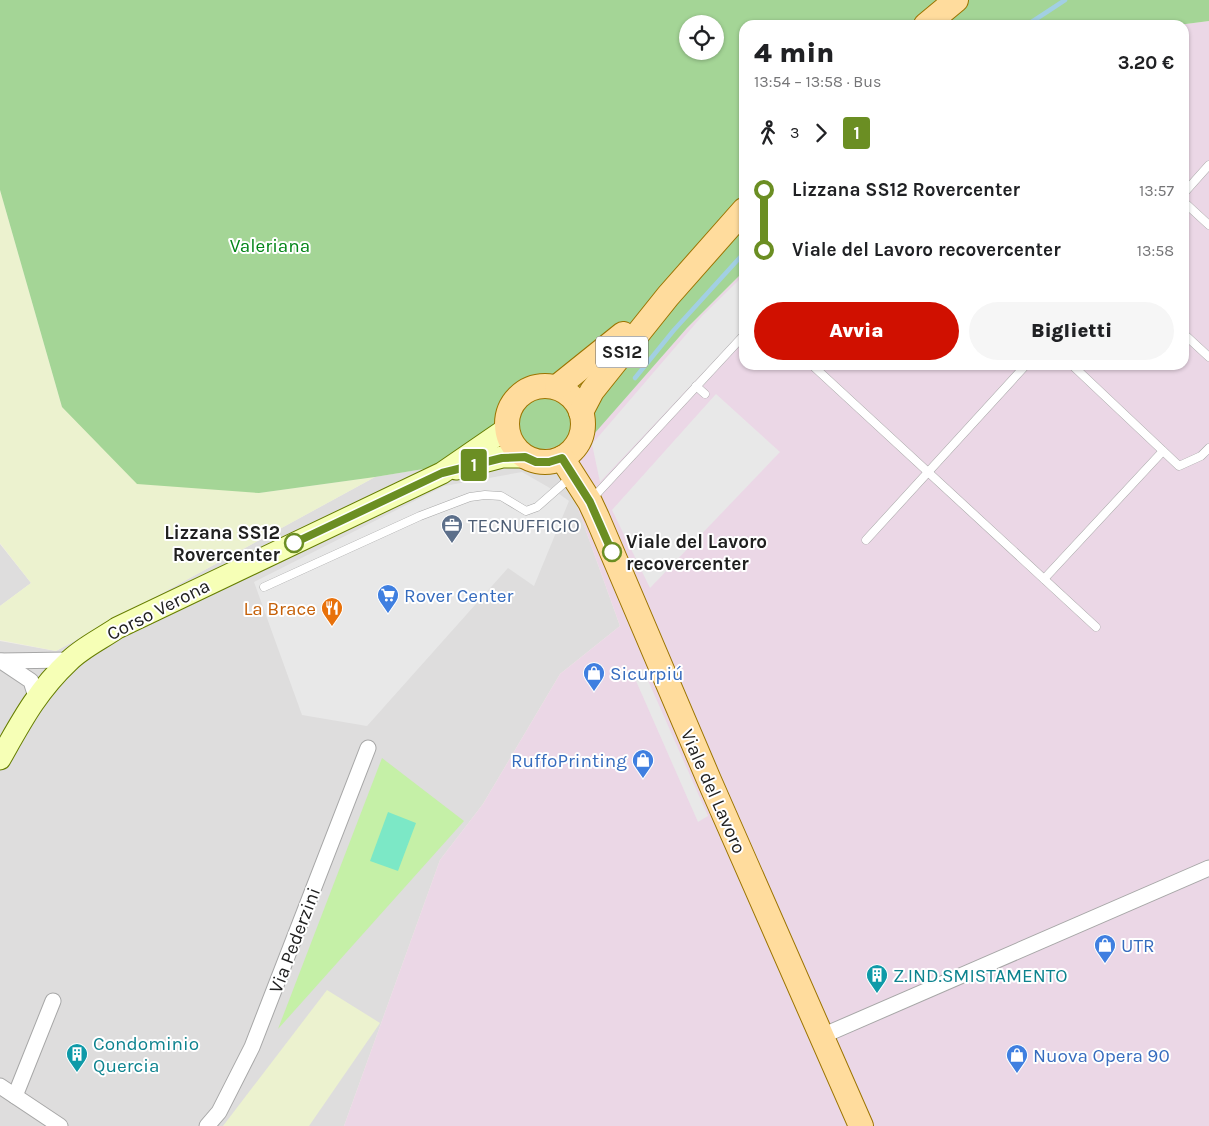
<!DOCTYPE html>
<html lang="it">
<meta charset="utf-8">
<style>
:root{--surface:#fff;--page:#f6f6f6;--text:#202124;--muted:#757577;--accent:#d01000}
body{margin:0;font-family:Karla,sans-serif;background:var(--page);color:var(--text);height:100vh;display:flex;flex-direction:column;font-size:19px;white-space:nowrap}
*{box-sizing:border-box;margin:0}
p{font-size:16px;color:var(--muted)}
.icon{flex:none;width:28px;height:28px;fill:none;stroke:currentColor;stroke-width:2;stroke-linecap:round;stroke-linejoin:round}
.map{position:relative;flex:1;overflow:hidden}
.side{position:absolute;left:739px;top:20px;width:450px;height:350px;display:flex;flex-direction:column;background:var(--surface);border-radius:15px;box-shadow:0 1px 4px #0004}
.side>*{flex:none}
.badge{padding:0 10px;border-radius:4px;font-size:18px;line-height:32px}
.controls{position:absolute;left:679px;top:15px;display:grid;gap:10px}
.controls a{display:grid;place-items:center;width:45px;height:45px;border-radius:50%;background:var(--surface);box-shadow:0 1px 4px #0004;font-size:25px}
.map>.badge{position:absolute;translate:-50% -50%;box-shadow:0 0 0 2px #fff}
.legs{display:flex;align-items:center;gap:8px;height:55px;padding:0 15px;font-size:16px}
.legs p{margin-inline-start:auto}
.headline{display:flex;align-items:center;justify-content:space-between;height:85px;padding:0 15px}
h1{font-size:28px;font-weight:800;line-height:38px}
.cta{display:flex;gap:10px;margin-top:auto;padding:10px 15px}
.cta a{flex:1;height:58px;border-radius:30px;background:var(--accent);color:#fff;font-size:20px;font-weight:800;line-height:58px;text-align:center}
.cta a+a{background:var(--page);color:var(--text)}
ul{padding:0 15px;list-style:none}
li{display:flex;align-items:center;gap:18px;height:60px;font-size:19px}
li i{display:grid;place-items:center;width:8px;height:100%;margin:0 6px;background:currentColor}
li i::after{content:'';width:12px;height:12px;margin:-6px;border:4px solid;border-radius:50%;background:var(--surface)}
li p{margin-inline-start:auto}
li:first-child i{background:linear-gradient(#0000 50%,currentColor 0)}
li:last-child i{background:linear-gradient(currentColor 50%,#0000 0)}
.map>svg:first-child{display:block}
.residential{fill:#dedddd}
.industrial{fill:#ebd7e6}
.farmland{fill:#ecf2cf}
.grass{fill:#c5f0a7}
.forest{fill:#a4d596;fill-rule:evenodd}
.pitch{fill:#7ce8c6}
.parking{fill:#e8e8e8}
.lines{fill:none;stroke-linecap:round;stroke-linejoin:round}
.stream{stroke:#a2cfe3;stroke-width:4.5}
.service-casing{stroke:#a7a7a7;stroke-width:9}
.minor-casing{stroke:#a7a7a7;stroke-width:17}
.secondary-casing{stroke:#667e00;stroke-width:23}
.primary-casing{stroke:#9c7400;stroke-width:26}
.service{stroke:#fff;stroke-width:8}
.minor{stroke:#fff;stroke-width:15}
.secondary{stroke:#f6ffb6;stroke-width:21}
.primary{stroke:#ffdc9d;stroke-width:24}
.line-1-casing{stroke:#fff;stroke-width:11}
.line-1{stroke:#6b8e23;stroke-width:8}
.stop-1-dot{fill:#fff;stroke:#6b8e23;stroke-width:2.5}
.labels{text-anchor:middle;stroke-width:4;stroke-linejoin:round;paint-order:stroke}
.shield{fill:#fff;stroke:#636363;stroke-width:1}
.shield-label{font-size:18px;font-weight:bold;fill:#202020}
.park-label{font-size:19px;fill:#028517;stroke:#fff}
.service-label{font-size:19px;fill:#4e5e75;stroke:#fff;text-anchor:start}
.stop-label{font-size:19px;font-weight:bold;fill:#202020;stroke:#fff;text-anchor:end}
.shop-label{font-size:19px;fill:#366cbe;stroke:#fff;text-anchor:start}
.food-label{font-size:19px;fill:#c56008;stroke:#fff;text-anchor:end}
.street-label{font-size:19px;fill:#202020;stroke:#fff}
.culture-label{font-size:19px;fill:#0d838f;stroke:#fff;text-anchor:start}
</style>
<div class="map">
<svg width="1209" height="1126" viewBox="0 0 1209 1126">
<rect width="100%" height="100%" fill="#f1eee5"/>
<!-- residential -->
<g class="residential">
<polygon points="556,447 620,626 560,674 483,804 440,860 344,1126 0,1126 0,641 56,651 375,477"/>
<polygon points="0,544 31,583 0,606"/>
</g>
<!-- industrial -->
<polygon class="industrial" points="1209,21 1209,1126 344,1126 440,860 483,804 560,674 620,626 556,447 587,441 687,328 744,271 744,365 1184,365 1184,25 1178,25"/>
<!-- farmland -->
<g class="farmland">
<polygon points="0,190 62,407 259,493 375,477 56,651 0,640 0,606 31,583 0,543"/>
<polygon points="327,990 380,1023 309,1126 223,1126"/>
</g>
<!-- grass -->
<polygon class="grass" points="382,758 464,821 278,1029"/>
<!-- forest -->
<path class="forest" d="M0,0H1209V21L1178,25H744V271L687,328L587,442L375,477L259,493L137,484L62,407L0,190ZM688,24H715V51H688Z"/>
<!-- pitch -->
<polygon class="pitch" points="388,812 416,823 398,871 370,861"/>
<!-- parking -->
<g class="parking">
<polygon points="744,275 744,329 600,482 592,444 702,316"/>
<polygon points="716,394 780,452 650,588 612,510"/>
<polygon points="522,472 555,491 569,501 534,586 508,568 367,726 302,715 254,582 444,486"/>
<polygon points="643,669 708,816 698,822 633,674"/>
</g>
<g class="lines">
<!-- stream -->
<g class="stream">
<polyline points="1027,25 1065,0"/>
<polyline points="635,378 674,330 744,253"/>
</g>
<!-- service casing -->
<g class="service-casing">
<g id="service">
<polyline points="1184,193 1209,165"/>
<polyline points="1184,202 1209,225"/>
<polyline points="1184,334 1209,357"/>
<polyline points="812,365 1096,627"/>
<polyline points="1072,365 1179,466 1201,456 1209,448"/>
<polyline points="696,386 705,394"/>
<polyline points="591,500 744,335"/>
<polyline points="866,540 1026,365"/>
<polyline points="1044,579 1163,451"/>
<polyline points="264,587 420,516 470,497 485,495 501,496 526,511 537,507 571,477"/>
</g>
</g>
<!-- minor casing -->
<g class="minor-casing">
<g id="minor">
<polyline points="0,661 70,660"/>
<polyline points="1,661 31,681 36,697"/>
<polyline points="822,1036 1209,868"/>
<polyline points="0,1086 60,1126"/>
<polyline points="15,1096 53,1001"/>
<polyline points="207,1126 219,1112 252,1047 368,748"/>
</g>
</g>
<!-- secondary casing -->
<g class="secondary-casing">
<g id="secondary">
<polyline points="456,469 502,457 525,457"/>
<path d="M0,759C21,722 37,691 69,661C82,648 101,639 117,628L442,473L506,429"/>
</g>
</g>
<!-- primary casing -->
<g class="primary-casing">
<g id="primary">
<polyline points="926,25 956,0"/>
<circle cx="545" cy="424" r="38"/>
<polyline points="557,387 623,334"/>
<polyline points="581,412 592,391 668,296 744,210"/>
<polyline points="562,458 590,502 597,517 709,780 861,1126"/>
</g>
</g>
<!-- service -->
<use href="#service" class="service"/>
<!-- minor -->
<use href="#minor" class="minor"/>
<!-- secondary -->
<use href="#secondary" class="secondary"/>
<!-- primary -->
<use href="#primary" class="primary"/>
</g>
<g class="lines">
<!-- line-1 casing -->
<g class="line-1-casing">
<polyline id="line-1" points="294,543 442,473 502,458 525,457 536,462 549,462 562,458 590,502 612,552"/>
</g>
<!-- line-1 -->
<use href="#line-1" class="line-1"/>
</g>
<!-- icons -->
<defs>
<g id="office-pin" transform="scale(1.125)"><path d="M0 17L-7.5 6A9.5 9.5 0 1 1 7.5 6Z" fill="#5c6f8a" stroke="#fff"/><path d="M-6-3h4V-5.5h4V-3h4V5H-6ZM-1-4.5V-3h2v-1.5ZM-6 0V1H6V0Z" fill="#fff"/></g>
<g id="supermarket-pin" transform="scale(1.125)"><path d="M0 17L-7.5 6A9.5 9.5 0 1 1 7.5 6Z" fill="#3f7fe0" stroke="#fff"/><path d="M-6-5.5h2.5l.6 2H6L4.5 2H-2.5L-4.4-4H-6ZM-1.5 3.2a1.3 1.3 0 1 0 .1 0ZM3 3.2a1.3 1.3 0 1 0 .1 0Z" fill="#fff"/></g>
<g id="restaurant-pin" transform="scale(1.125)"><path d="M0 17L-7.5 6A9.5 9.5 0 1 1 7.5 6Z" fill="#e8710a" stroke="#fff"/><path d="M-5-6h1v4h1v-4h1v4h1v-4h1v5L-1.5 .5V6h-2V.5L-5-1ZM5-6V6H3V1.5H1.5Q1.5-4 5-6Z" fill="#fff"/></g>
<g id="shop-pin" transform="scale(1.125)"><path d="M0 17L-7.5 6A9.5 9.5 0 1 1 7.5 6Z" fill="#3f7fe0" stroke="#fff"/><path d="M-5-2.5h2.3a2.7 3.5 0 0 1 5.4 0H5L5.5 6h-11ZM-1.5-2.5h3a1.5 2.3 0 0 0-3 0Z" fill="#fff"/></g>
<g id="building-pin" transform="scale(1.125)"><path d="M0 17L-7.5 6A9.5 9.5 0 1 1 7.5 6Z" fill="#0f9aa8" stroke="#fff"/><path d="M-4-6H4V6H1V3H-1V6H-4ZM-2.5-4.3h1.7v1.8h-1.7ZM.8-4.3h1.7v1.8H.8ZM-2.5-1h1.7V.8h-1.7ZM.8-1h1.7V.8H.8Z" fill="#fff"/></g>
</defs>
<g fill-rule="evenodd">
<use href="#office-pin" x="452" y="525"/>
<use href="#supermarket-pin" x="388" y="595"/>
<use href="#restaurant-pin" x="332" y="608"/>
<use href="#shop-pin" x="594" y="673"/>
<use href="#shop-pin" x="643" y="760"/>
<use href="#shop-pin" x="1105" y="945"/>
<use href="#building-pin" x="877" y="975"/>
<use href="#building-pin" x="77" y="1054"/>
<use href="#shop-pin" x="1017" y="1055"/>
</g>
<!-- markers -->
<g class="stop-1-dot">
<circle cx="294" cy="543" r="9"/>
<circle cx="612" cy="552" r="9"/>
</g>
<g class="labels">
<!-- shield labels -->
<rect class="shield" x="596" y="336.5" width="52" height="31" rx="4"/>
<g class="shield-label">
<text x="622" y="358">SS12</text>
</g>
<!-- park labels -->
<g class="park-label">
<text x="270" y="252">Valeriana</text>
</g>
<!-- service labels -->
<g class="service-label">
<text x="468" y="532">TECNUFFICIO</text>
</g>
<!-- stop labels -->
<g class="stop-label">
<text x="280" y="539">Lizzana SS12<tspan x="280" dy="22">Rovercenter</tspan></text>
<text x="626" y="548" text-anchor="start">Viale del Lavoro<tspan x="626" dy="22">recovercenter</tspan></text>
</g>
<!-- shop labels -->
<g class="shop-label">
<text x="404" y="602">Rover Center</text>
<text x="610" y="680">Sicurpiú</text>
<text x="627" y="767" text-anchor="end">RuffoPrinting</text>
<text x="1121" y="952">UTR</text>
<text x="1033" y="1062">Nuova Opera 90</text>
</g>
<!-- food labels -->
<g class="food-label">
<text x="316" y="615">La Brace</text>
</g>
<!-- street labels -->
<g class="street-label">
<text transform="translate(158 609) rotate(-27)" y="7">Corso Verona</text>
<text transform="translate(714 791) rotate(66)" y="7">Viale del Lavoro</text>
<text transform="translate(294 940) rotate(-69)" y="7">Via Pederzini</text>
</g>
<!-- culture labels -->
<g class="culture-label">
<text x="893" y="982">Z.IND.SMISTAMENTO</text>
<text x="93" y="1050">Condominio<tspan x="93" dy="22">Quercia</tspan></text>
</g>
</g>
</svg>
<div class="controls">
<a><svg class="icon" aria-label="locate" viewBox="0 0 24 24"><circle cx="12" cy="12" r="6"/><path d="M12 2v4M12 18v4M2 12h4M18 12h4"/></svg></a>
</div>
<b class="badge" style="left:474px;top:465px;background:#6b8e23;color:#fff">1</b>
<section class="side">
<div class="headline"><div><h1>4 min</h1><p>13:54 – 13:58 · Bus</p></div><b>3.20 €</b></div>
<div class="legs"><svg class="icon" aria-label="walk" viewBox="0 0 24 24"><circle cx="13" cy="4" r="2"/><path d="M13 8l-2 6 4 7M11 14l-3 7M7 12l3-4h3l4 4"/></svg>3<svg class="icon" aria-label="forward" viewBox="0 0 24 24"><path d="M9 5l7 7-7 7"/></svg><b class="badge" style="background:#6b8e23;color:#fff">1</b></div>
<ul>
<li><i style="color:#6b8e23"></i><b>Lizzana SS12 Rovercenter</b><p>13:57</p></li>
<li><i style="color:#6b8e23"></i><b>Viale del Lavoro recovercenter</b><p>13:58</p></li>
</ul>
<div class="cta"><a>Avvia</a><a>Biglietti</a></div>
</section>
</div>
